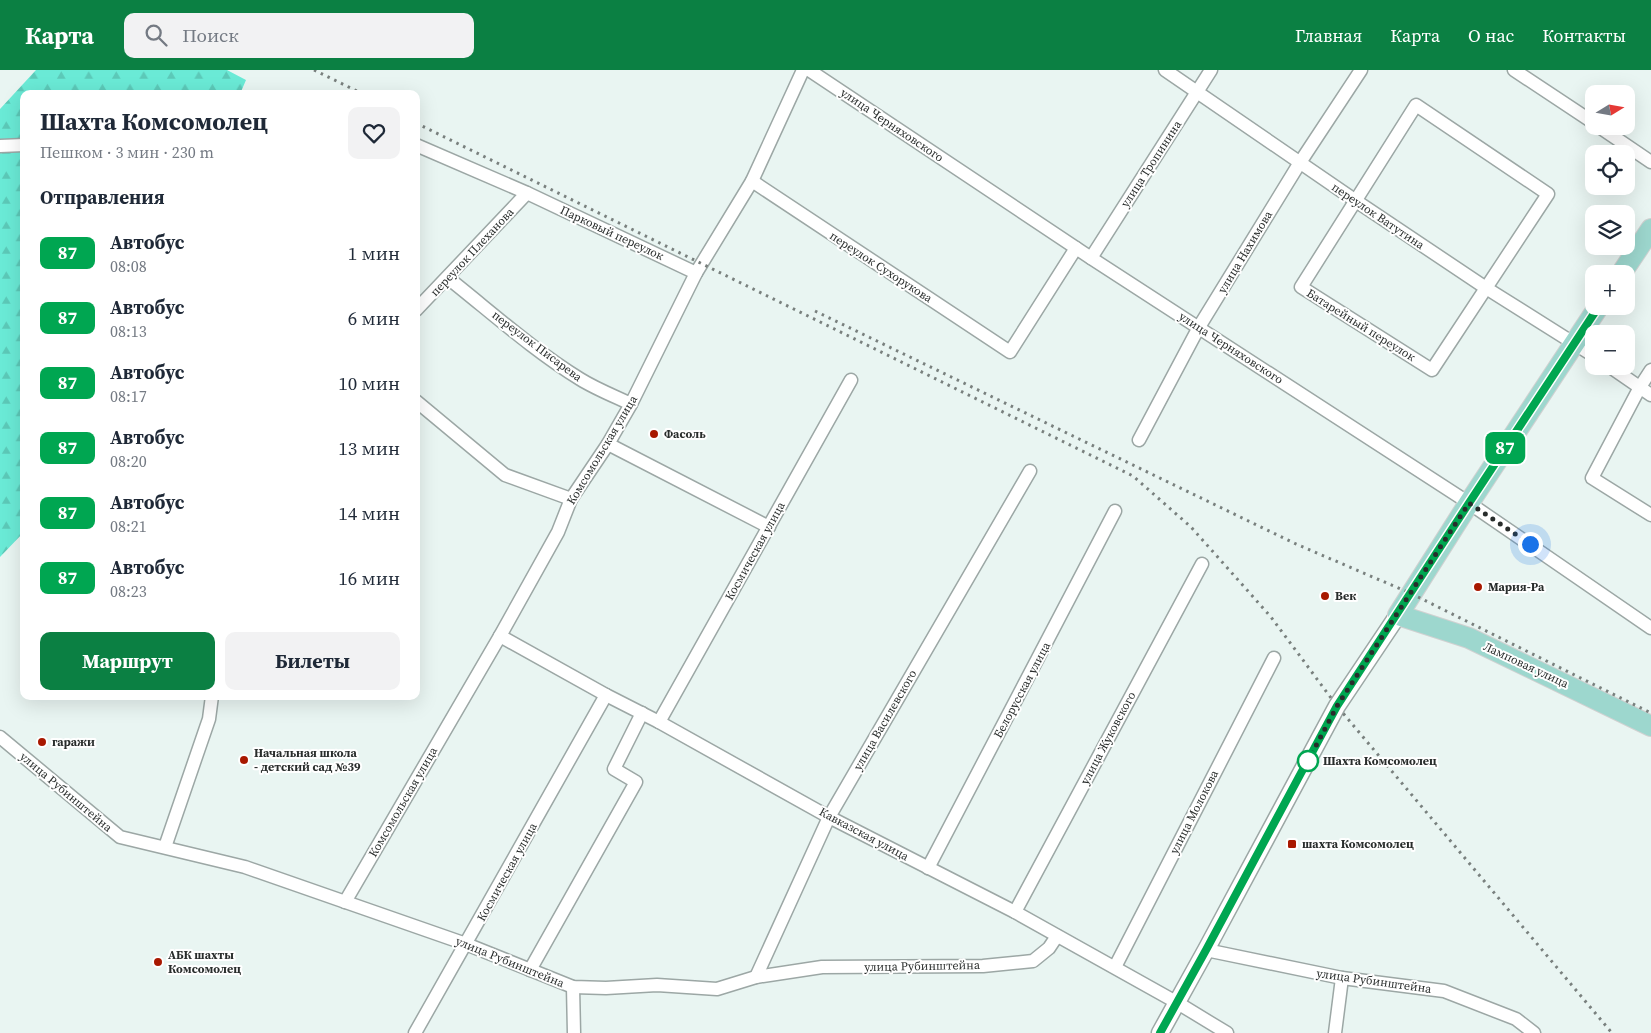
<!DOCTYPE html>
<html lang="ru">
<meta charset="utf-8">
<style>
:root{--surface:#fff;--page:#f2f2f3;--text:#1f2937;--muted:#747a83;--accent:#0b8043}
body{margin:0;font-family:"Source Serif 4",serif;background:var(--page);color:var(--text);height:100vh;display:flex;flex-direction:column;font-size:19px;white-space:nowrap}
*{box-sizing:border-box;margin:0}
p{font-size:16px;color:var(--muted)}
.icon{flex:none;width:28px;height:28px;fill:none;stroke:currentColor;stroke-width:2;stroke-linecap:round;stroke-linejoin:round}
.map{position:relative;flex:1;overflow:hidden}
.side{position:absolute;left:20px;top:20px;width:400px;height:610px;display:flex;flex-direction:column;background:var(--surface);border-radius:10px;box-shadow:0 5px 20px #0002}
.side>*{flex:none}
.badge{padding:0 10px;border-radius:8px;font-size:18px;line-height:32px}
.needle{width:32px;rotate:79deg}
.controls{position:absolute;left:1585px;top:15px;display:grid;gap:10px}
.controls a{display:grid;place-items:center;width:50px;height:50px;border-radius:10px;background:var(--surface);box-shadow:0 5px 20px #0002;font-size:25px}
.you{position:absolute;width:25px;height:25px;margin:-12px;border:4px solid #fff;border-radius:50%;background:#1a73e8;box-shadow:0 0 0 8px #1a73e833}
.map>.badge{position:absolute;translate:-50% -50%;box-shadow:0 0 0 2px #fff}
h2{padding:0 20px;font-size:19px;line-height:45px}
.round{display:grid;place-items:center;flex:none;width:52px;height:52px;border-radius:10px;background:var(--page)}
.head{display:flex;align-items:center;justify-content:space-between;height:85px;padding:0 20px}
h1{font-size:24px;font-weight:700;line-height:38px}
.primary-button{display:flex;gap:10px;margin-top:auto;padding:10px 20px}
.primary-button a{flex:1;height:58px;border-radius:10px;background:var(--accent);color:#fff;font-size:20px;font-weight:700;line-height:58px;text-align:center}
.primary-button a+a{background:var(--page);color:var(--text)}
ul{padding:0;list-style:none}
li{display:flex;align-items:center;gap:15px;height:65px;padding:0 20px}
li div{flex:1}
li b{display:block;font-size:19px}
li em{font-style:normal}
li .badge{min-width:55px;font-weight:700;text-align:center}
header{display:flex;align-items:center;gap:30px;box-sizing:border-box;height:70px;padding:0 25px;background:var(--accent);color:#fff}
header strong{font-size:24px}
nav{display:flex;gap:28px;margin-inline-start:auto;font-size:18px}
.search{width:350px;height:45px;background:var(--page);display:flex;align-items:center;gap:12px;box-sizing:border-box;padding:0 18px;border-radius:10px;color:var(--muted);font-size:19px}
.map>svg:first-child{display:block}
.forest{fill:url(#forest-firs)}
.lines{fill:none;stroke-linecap:round;stroke-linejoin:round}
.minor-casing{stroke:#9ca7a5;stroke-width:15}
.tertiary-casing{stroke:#9ca7a5;stroke-width:19}
.primary-casing{stroke:#d0d1d1;stroke-width:22}
.minor{stroke:#fff;stroke-width:12}
.tertiary{stroke:#fff;stroke-width:16}
.primary{stroke:#9dd7ce;stroke-width:20}
.rail{stroke:#79807e;stroke-width:3;stroke-dasharray:2.5 5;stroke-linecap:butt}
.line-casing{stroke:#fff;stroke-width:11}
.line{stroke:#00a651;stroke-width:8}
.walk{stroke:#292d2c;stroke-width:5;stroke-dasharray:0 9}
.poi-dot{fill:#a81800;stroke:#fff;stroke-width:2}
.stop-dot{fill:#fff;stroke:#00a651;stroke-width:2.5}
.labels{text-anchor:middle;stroke-width:4;stroke-linejoin:round;paint-order:stroke}
.street-label{font-size:12px;fill:#292d2c;stroke:#fff}
.poi-label{font-size:12px;font-weight:bold;fill:#292d2c;stroke:#fff;text-anchor:start}
.stop-label{font-size:12px;font-weight:bold;fill:#292d2c;stroke:#fff;text-anchor:start}
</style>
<header>
<strong>Карта</strong>
<div class="search"><svg class="icon" aria-label="search" viewBox="0 0 24 24"><circle cx="10" cy="10" r="6"/><path d="M15 15l6 6"/></svg>Поиск</div>
<nav><a>Главная</a><a>Карта</a><a>О нас</a><a>Контакты</a></nav>
</header>
<div class="map">
<svg width="1651" height="963" viewBox="0 0 1651 963">
<defs>
<pattern id="forest-firs" width="22" height="20" patternUnits="userSpaceOnUse" patternTransform="scale(1.25)"><rect width="22" height="20" fill="#6aead6"/><path d="M5 1l3.5 6h-7zM16 11l3.5 6h-7z" fill="#5cc9b8"/></pattern>
</defs>
<rect width="100%" height="100%" fill="#e9f5f2"/>
<!-- forest -->
<polygon class="forest" points="36,0 227,0 246,10 240,24 24,24 24,462 0,487 0,39"/>
<g class="lines">
<!-- minor casing -->
<g class="minor-casing">
<g id="minor">
<polyline points="809,0 1091,188 1469,433 1651,558"/>
<polyline points="1165,0 1356,131 1486,218 1594,286"/>
<polyline points="1514,0 1594,53"/>
<polygon points="1416,35 1548,124 1432,300 1301,217"/>
<polyline points="1598,56 1651,92"/>
<polyline points="416,75 527,123 696,203"/>
<polyline points="0,76 24,75"/>
<polyline points="752,111 1010,282 1076,178"/>
<polyline points="1091,188 1211,0"/>
<path d="M448,208C491,242 533,280 580,309C596,319 614,326 631,334"/>
<polyline points="416,240 527,123"/>
<polyline points="1609,296 1651,325"/>
<polyline points="1651,300 1640,317 1592,408 1651,445"/>
<polyline points="416,331 505,405 571,429"/>
<polyline points="1139,370 1199,257 1299,94 1361,0"/>
<polyline points="608,374 769,457"/>
<polyline points="500,566 606,625 659,652 829,747 1015,842 1176,932 1227,963"/>
<polyline points="659,652 851,310"/>
<polyline points="0,667 120,767 245,797 466,874 573,917 606,918 657,915 717,919 756,907 822,897 983,896 1033,891 1049,878 1057,866"/>
<polyline points="165,777 209,649 212,626"/>
<polyline points="928,798 1115,441"/>
<polyline points="345,832 500,566 558,462 571,429 608,374 631,334 696,203 752,111 803,0"/>
<polyline points="1015,842 1202,494"/>
<polyline points="1206,880 1342,908 1444,921 1516,949 1534,963"/>
<polyline points="1115,897 1274,588"/>
<polyline points="530,900 636,712 614,699 642,643"/>
<polyline points="756,907 829,747 1030,401"/>
<polyline points="573,917 574,963"/>
<polyline points="415,963 606,625"/>
<polyline points="1335,963 1342,908"/>
</g>
</g>
<!-- tertiary casing -->
<g class="tertiary-casing">
<polyline id="tertiary" points="1160,963 1206,880 1337,636 1398,545"/>
</g>
<!-- primary casing -->
<g class="primary-casing">
<g id="primary">
<polyline points="1621,204 1651,159"/>
<polyline points="1599,236 1469,433 1398,545 1469,568 1651,656"/>
</g>
</g>
<!-- minor -->
<use href="#minor" class="minor"/>
<!-- tertiary -->
<use href="#tertiary" class="tertiary"/>
<!-- primary -->
<use href="#primary" class="primary"/>
<!-- rail -->
<g class="rail">
<polyline points="314,0 363,24"/>
<polyline points="416,53 1133,406 1191,457 1271,547 1337,636 1612,963"/>
<polyline points="815,241 1296,474 1410,523 1651,643"/>
</g>
</g>
<g class="lines">
<!-- line casing -->
<g class="line-casing">
<polyline id="line" points="1160,963 1206,880 1337,636 1469,433 1599,236"/>
</g>
<!-- line -->
<use href="#line" class="line"/>
<!-- walk -->
<polyline class="walk" points="1308,691 1337,636 1469,433 1530,474"/>
</g>
<!-- markers -->
<g class="poi-dot">
<circle cx="654" cy="364" r="5"/>
<circle cx="1478" cy="517" r="5"/>
<circle cx="1325" cy="526" r="5"/>
<circle cx="42" cy="672" r="5"/>
<circle cx="244" cy="690" r="5"/>
<rect x="1287" y="769" width="10" height="10" rx="2.5"/>
<circle cx="158" cy="892" r="5"/>
</g>
<circle class="stop-dot" cx="1308" cy="691" r="10"/>
<g class="labels">
<!-- street labels -->
<g class="street-label">
<text transform="translate(892 55) rotate(34)" y="4">улица Черняховского</text>
<text transform="translate(1151 94) rotate(-57)" y="4">улица Тропинина</text>
<text transform="translate(1378 146) rotate(34)" y="4">переулок Ватутина</text>
<text transform="translate(612 163) rotate(25)" y="4">Парковый переулок</text>
<text transform="translate(472 182) rotate(-47)" y="4">переулок Плеханова</text>
<text transform="translate(1245 182) rotate(-59)" y="4">улица Нахимова</text>
<text transform="translate(881 197) rotate(33)" y="4">переулок Сухорукова</text>
<text transform="translate(1361 255) rotate(32)" y="4">Батарейный переулок</text>
<text transform="translate(537 276) rotate(37)" y="4">переулок Писарева</text>
<text transform="translate(1231 278) rotate(33)" y="4">улица Черняховского</text>
<text transform="translate(602 380) rotate(-59)" y="4">Комсомольская улица</text>
<text transform="translate(755 481) rotate(-61)" y="4">Космическая улица</text>
<text transform="translate(1526 595) rotate(25)" y="4">Ламповая улица</text>
<text transform="translate(1022 620) rotate(-62)" y="4">Белорусская улица</text>
<text transform="translate(885 650) rotate(-60)" y="4">улица Василевского</text>
<text transform="translate(1108 668) rotate(-62)" y="4">улица Жуковского</text>
<text transform="translate(66 722) rotate(40)" y="4">улица Рубинштейна</text>
<text transform="translate(403 732) rotate(-60)" y="4">Комсомольская улица</text>
<text transform="translate(1194 742) rotate(-63)" y="4">улица Молокова</text>
<text transform="translate(864 764) rotate(28)" y="4">Кавказская улица</text>
<text transform="translate(507 802) rotate(-61)" y="4">Космическая улица</text>
<text transform="translate(510 892) rotate(22)" y="4">улица Рубинштейна</text>
<text transform="translate(922 896) rotate(-1)" y="4">улица Рубинштейна</text>
<text transform="translate(1374 911) rotate(8)" y="4">улица Рубинштейна</text>
</g>
<!-- poi labels -->
<g class="poi-label">
<text x="664" y="368">Фасоль</text>
<text x="1488" y="521">Мария-Ра</text>
<text x="1335" y="530">Век</text>
<text x="52" y="676">гаражи</text>
<text x="254" y="687">Начальная школа<tspan x="254" dy="14">- детский сад №39</tspan></text>
<text x="1302" y="778">шахта Комсомолец</text>
<text x="168" y="889">АБК шахты<tspan x="168" dy="14">Комсомолец</tspan></text>
</g>
<!-- stop labels -->
<g class="stop-label">
<text x="1323" y="695">Шахта Комсомолец</text>
</g>
</g>
</svg>
<div class="controls">
<a><svg class="needle" viewBox="-14 -14 28 28"><path d="M0-13l5 13h-10z" fill="#e53935"/><path d="M0 13l5-13h-10z" fill="#747a83"/></svg></a>
<a><svg class="icon" aria-label="locate" viewBox="0 0 24 24"><circle cx="12" cy="12" r="6"/><path d="M12 2v4M12 18v4M2 12h4M18 12h4"/></svg></a>
<a><svg class="icon" aria-label="layers" viewBox="0 0 24 24"><path d="M12 4l9 5-9 5-9-5zM3 14l9 5 9-5"/></svg></a>
<a>+</a>
<a>−</a>
</div>
<div class="you" style="left:1530px;top:474px"></div>
<b class="badge" style="left:1505px;top:378px;background:#00a651;color:#fff">87</b>
<section class="side">
<div class="head"><div><h1>Шахта Комсомолец</h1><p>Пешком · 3 мин · 230 m</p></div><a class="round"><svg class="icon" aria-label="heart" viewBox="0 0 24 24"><path d="M12 20l-8-8c-3-5 5-10 8-4 3-6 11-1 8 4z"/></svg></a></div>
<h2>Отправления</h2>
<ul>
<li><span class="badge" style="background:#00a651;color:#fff">87</span><div><b>Автобус</b><p>08:08</p></div><em>1 мин</em></li>
<li><span class="badge" style="background:#00a651;color:#fff">87</span><div><b>Автобус</b><p>08:13</p></div><em>6 мин</em></li>
<li><span class="badge" style="background:#00a651;color:#fff">87</span><div><b>Автобус</b><p>08:17</p></div><em>10 мин</em></li>
<li><span class="badge" style="background:#00a651;color:#fff">87</span><div><b>Автобус</b><p>08:20</p></div><em>13 мин</em></li>
<li><span class="badge" style="background:#00a651;color:#fff">87</span><div><b>Автобус</b><p>08:21</p></div><em>14 мин</em></li>
<li><span class="badge" style="background:#00a651;color:#fff">87</span><div><b>Автобус</b><p>08:23</p></div><em>16 мин</em></li>
</ul>
<div class="primary-button"><a>Маршрут</a><a>Билеты</a></div>
</section>
</div>
